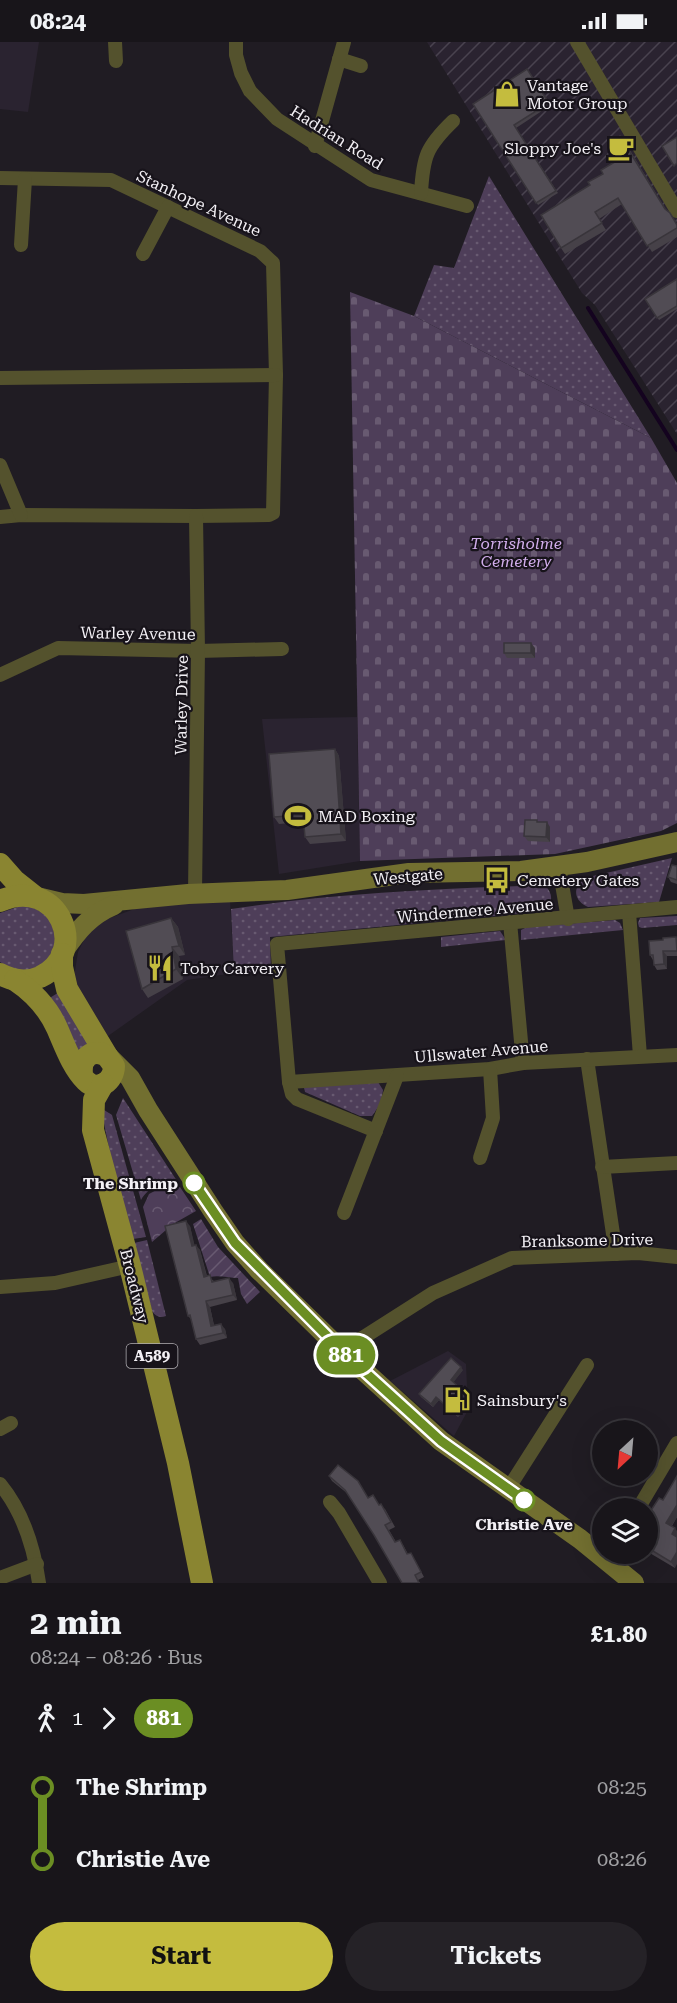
<!DOCTYPE html>
<meta charset="utf-8">
<style>
:root{--surface:#18151a;--page:#252227;--text:#f1f3f6;--muted:#9f9fa2;--line:#363439;--accent:#c4bc3e}
body{margin:0;font-family:"Roboto Serif",serif;background:var(--page);color:var(--text);height:100vh;display:flex;flex-direction:column;font-size:22px;white-space:nowrap}
*{box-sizing:border-box;margin:0}
p{font-size:20px;color:var(--muted)}
.icon{flex:none;width:33px;height:33px;fill:none;stroke:currentColor;stroke-width:2;stroke-linecap:round;stroke-linejoin:round}
.map{position:relative;height:1541px;overflow:hidden}
.side{display:flex;flex-direction:column;background:var(--surface);flex:1}
.side>*{flex:none}
.badge{padding:0 12px;border-radius:20px;font-size:21px;line-height:39px}
.needle{width:39px;rotate:206deg}
.tools{position:absolute;left:592px;top:1378px;display:grid;gap:12px}
.tools a{display:grid;place-items:center;width:66px;height:66px;border-radius:50%;background:var(--surface);box-shadow:0 6px 24px #0002,0 0 0 2px var(--line);font-size:30px}
.map>.badge{position:absolute;translate:-50% -50%;box-shadow:0 0 0 3px #fff}
.legs{display:flex;align-items:center;gap:9px;height:66px;padding:0 30px;font-size:20px}
.legs p{margin-inline-start:auto}
.head{display:flex;align-items:center;justify-content:space-between;height:102px;padding:0 30px}
h1{font-size:33px;font-weight:700;line-height:45px}
.primary-button{display:flex;gap:12px;margin-top:auto;padding:12px 30px}
.primary-button a{flex:1;height:69px;border-radius:36px;background:var(--accent);color:#111;font-size:24px;font-weight:700;line-height:69px;text-align:center}
.primary-button a+a{background:var(--page);color:var(--text)}
ul{padding:0 30px;list-style:none}
li{display:flex;align-items:center;gap:21px;height:72px;font-size:22px}
li i{display:grid;place-items:center;width:9px;height:100%;margin:0 8px;background:currentColor}
li i::after{content:'';width:15px;height:15px;margin:-8px;border:4px solid;border-radius:50%;background:var(--surface)}
li p{margin-inline-start:auto}
li:first-child i{background:linear-gradient(#0000 50%,currentColor 0)}
li:last-child i{background:linear-gradient(currentColor 50%,#0000 0)}
.status{display:flex;justify-content:space-between;align-items:center;height:42px;padding:0 30px;background:var(--surface);direction:ltr}
.status svg{height:16px;fill:currentColor}
.map>svg:first-child{display:block}
.built{fill:#2a2330}
.industrial{fill:url(#industrial-furrows)}
.grass{fill:url(#grass-dots)}
.forest{fill:url(#forest-crowns)}
.cemetery{fill:url(#cemetery-stones)}
.garden{fill:url(#garden-furrows)}
.lines{fill:none;stroke-linecap:round;stroke-linejoin:round}
.stream{stroke:#14031f;stroke-width:4}
.street{stroke:#54522d;stroke-width:14}
.secondary{stroke:#726f30;stroke-width:20}
.primary{stroke:#8a8531;stroke-width:22}
.wall{fill:#464148}
.shaded-wall{fill:#39353b}
.building{fill:#514c54;stroke:#39353b;stroke-width:1.5}
.line-1-casing{stroke:#fff;stroke-width:14}
.line-1{stroke:#6b8e23;stroke-width:9}
.stop-1-dot{fill:#fff;stroke:#6b8e23;stroke-width:3}
.labels{text-anchor:middle;stroke-width:4.5;stroke-linejoin:round;paint-order:stroke}
.shield{fill:#17131a;stroke:#b1aeb3;stroke-width:1.5}
.shield-label{font-size:15px;font-weight:bold;fill:#f3f0f5}
.poi-label{font-size:16px;fill:#f3f0f5;stroke:#17131a;text-anchor:start}
.street-label{font-size:16px;fill:#f3f0f5;stroke:#17131a}
.park-label{font-size:16px;font-style:italic;fill:#d1adeb;stroke:#17131a}
.stop-label{font-size:16px;font-weight:bold;fill:#f3f0f5;stroke:#17131a;text-anchor:end}
</style>
<div class="status"><b>08:24</b><svg viewBox="0 0 49 12"><path d="M0 12V9h3v3zM5 12V6h3v6zM10 12V3h3v9zM15 12V0h3v12zM26 1h20v11H26zM47 4h2v5h-2z"/></svg></div>
<div class="map">
<svg width="677" height="1541" viewBox="0 0 677 1541">
<defs>
<pattern id="industrial-furrows" width="10" height="10" patternUnits="userSpaceOnUse" patternTransform="scale(1.5)"><rect width="10" height="10" fill="#2a2330"/><path d="M-1 1l2-2M0 10L10 0M9 11l2-2" fill="none" stroke="#49434f"/></pattern>
<pattern id="grass-dots" width="8" height="8" patternUnits="userSpaceOnUse" patternTransform="scale(1.5)"><rect width="8" height="8" fill="#4e3e59"/><path d="M2 2h.1M6 6h.1" fill="none" stroke="#685a71" stroke-width="1.8" stroke-linecap="round"/></pattern>
<pattern id="forest-crowns" width="20" height="18" patternUnits="userSpaceOnUse" patternTransform="scale(1.5)"><rect width="20" height="18" fill="#4e3e59"/><path d="M2 6a3 3 0 1 1 6 0M12 15a3 3 0 1 1 6 0" fill="none" stroke="#685a71"/></pattern>
<pattern id="cemetery-stones" width="16" height="16" patternUnits="userSpaceOnUse" patternTransform="scale(1.5)"><rect width="16" height="16" fill="#4e3e59"/><path d="M2 7V4a2 2 0 0 1 4 0v3zM10 15v-3a2 2 0 0 1 4 0v3z" fill="#685a71"/></pattern>
<pattern id="garden-furrows" width="10" height="10" patternUnits="userSpaceOnUse" patternTransform="scale(1.5)"><rect width="10" height="10" fill="#4e3e59"/><path d="M-1 1l2-2M0 10L10 0M9 11l2-2" fill="none" stroke="#685a71"/></pattern>
</defs>
<rect width="100%" height="100%" fill="#201c23"/>
<!-- built -->
<g class="built">
<polygon points="0,0 39,0 28,70 0,67"/>
<polygon points="357,675 360,819 279,832 262,677"/>
<polygon points="230,858 234,931 187,938 108,994 78,946 74,935 78,910 85,896 94,886 107,877 140,865"/>
<polygon points="448,1309 466,1322 468,1368 454,1394 390,1339"/>
</g>
<!-- industrial -->
<polygon class="industrial" points="427,0 677,0 677,392 595,263 582,251"/>
<!-- grass -->
<g class="grass">
<polygon points="489,134 651,396 414,274 434,223 454,226"/>
<path d="M672,816L659,860L588,865C574,859 572,846 584,836Z"/>
<path d="M545,843C553,852 553,859 546,869L270,895L271,929L234,931L231,867C335,851 440,847 545,843Z"/>
<path d="M26,862L49,874L57,899C54,905 50,915 45,921C34,933 12,929 0,920V871Z"/>
<polygon points="677,874 677,883 642,886 639,885 638,881 640,876"/>
<polygon points="615,878 620,881 623,888 521,898 521,888 527,885"/>
<polygon points="500,889 506,898 441,905 441,895"/>
<polygon points="61,949 92,1001 76,1011 48,957"/>
<polygon points="378,1040 383,1048 381,1061 372,1074 360,1074 305,1050 304,1045"/>
<path d="M123,1056L177,1139C161,1142 150,1143 141,1158L116,1073Z"/>
<polygon points="101,1066 112,1073 146,1195 133,1197 111,1116"/>
<path d="M147,1198L166,1274C160,1276 156,1275 152,1269L134,1201Z"/>
</g>
<!-- forest -->
<polygon class="forest" points="164,1144 180,1145 196,1169 173,1182 152,1200 143,1165 149,1152"/>
<!-- cemetery -->
<polygon class="cemetery" points="350,250 414,274 651,396 677,441 677,781 661,789 555,812 360,819"/>
<!-- garden -->
<path class="garden" d="M201,1177L218,1205L260,1250L247,1262L241,1252L238,1236C229,1236 219,1233 210,1235L193,1182Z"/>
<g class="lines">
<!-- stream -->
<polyline class="stream" points="588,266 677,408"/>
<!-- street -->
<g class="street">
<polyline points="115,0 116,19"/>
<polyline points="236,0 236,13 241,31 250,49 277,77 371,138 467,164"/>
<polyline points="577,0 677,169"/>
<polyline points="339,17 361,24"/>
<polyline points="315,104 344,0"/>
<polyline points="0,136 111,138 260,209 273,221 276,333 273,471 269,473 196,474 21,473 0,475"/>
<path d="M421,151C423,115 426,105 453,79"/>
<polyline points="21,203 25,137"/>
<polyline points="143,212 168,165"/>
<polyline points="0,336 276,333"/>
<polyline points="0,423 21,473"/>
<polyline points="0,633 58,606 198,609 282,607"/>
<polyline points="559,825 568,877"/>
<polyline points="195,851 198,609 196,474"/>
<polyline points="629,870 640,1014"/>
<polyline points="510,880 523,1021"/>
<polyline points="587,1017 616,1212"/>
<polyline points="289,1040 490,1027 523,1021 677,1013"/>
<polyline points="376,1089 297,1057 292,1052 289,1040 277,902 677,865"/>
<polyline points="480,1116 493,1076 490,1027"/>
<polyline points="602,1125 677,1121"/>
<polyline points="344,1171 397,1034"/>
<polyline points="0,1245 55,1241 130,1224"/>
<polyline points="342,1309 433,1251 512,1216 638,1211 677,1215"/>
<polyline points="0,1387 11,1381"/>
<path d="M0,1442C23,1470 34,1505 39,1541"/>
<polyline points="508,1447 587,1323"/>
<polyline points="330,1460 339,1471 380,1541"/>
<polyline points="638,1467 677,1401"/>
<polyline points="0,1536 37,1522"/>
</g>
<!-- secondary -->
<g class="secondary">
<polyline points="37,855 62,861 84,862 188,852 287,848 409,831 521,829 587,820 677,800"/>
<path d="M63,910C77,889 90,873 114,863"/>
<polyline points="110,1016 130,1036 148,1068 213,1169 235,1201 259,1228 342,1309 441,1399 580,1497 634,1541"/>
</g>
<!-- primary -->
<g class="primary">
<polyline points="0,822 15,839 34,854"/>
<path d="M0,859C59,833 91,911 40,935C26,941 13,939 0,932"/>
<polyline points="62,912 62,925 67,947 107,1014"/>
<path d="M15,938C33,950 48,966 57,986C65,1004 72,1025 86,1039C98,1051 114,1039 114,1024L107,1014C93,1006 80,1015 82,1032"/>
<polyline points="103,1042 94,1058 93,1088 130,1224 178,1421 202,1541"/>
</g>
</g>
<!-- wall -->
<g class="wall">
<polygon points="527,27 551,63 516,86 558,151 538,163 473,62"/>
<polygon points="625,100 666,168 677,182 677,195 652,210 622,162 599,177 606,188 565,212 561,206 590,143 620,117"/>
<polygon points="677,237 677,267 659,278 645,257"/>
<polygon points="535,606 535,616 507,616 504,611"/>
<polygon points="335,707 339,714 346,799 310,802 305,795 304,780 279,782 274,775"/>
<polygon points="539,780 550,785 550,800 528,799 524,794"/>
<polygon points="677,824 677,842 671,840 668,835"/>
<polygon points="171,876 178,885 185,913 179,914 183,937 148,956 142,947"/>
<polygon points="677,896 677,914 667,914 667,927 657,928 654,923 653,918 650,913 663,898"/>
<polygon points="190,1184 194,1203 200,1208 207,1234 214,1239 233,1241 237,1258 210,1265 214,1283 225,1287 227,1296 200,1303 196,1297 192,1278 188,1274"/>
<polygon points="463,1328 453,1340 465,1352 464,1368 458,1375 439,1358 433,1365 421,1355 419,1352"/>
<polygon points="329,1434 369,1456 385,1467 395,1485 389,1488 396,1500 403,1503 408,1512 411,1511 424,1535 418,1538 420,1541 402,1541 374,1493 348,1452 332,1439"/>
<polygon points="648,1473 677,1475 672,1484 675,1526 648,1510"/>
</g>
<!-- shaded-wall -->
<g class="shaded-wall">
<polygon points="531,601 535,606 535,616 531,611"/>
<polygon points="335,707 339,714 346,799 341,792"/>
<polygon points="547,780 550,785 550,800 546,795"/>
<polygon points="171,876 178,885 185,913 179,904"/>
<polygon points="172,905 179,914 183,937 176,927"/>
<polygon points="663,909 667,914 667,927 664,922"/>
<polygon points="186,1179 190,1184 196,1209 192,1204"/>
<polygon points="196,1203 200,1208 208,1240 204,1235"/>
<polygon points="229,1236 233,1241 237,1258 233,1253"/>
<polygon points="206,1259 210,1265 215,1289 211,1284"/>
<polygon points="221,1282 225,1287 227,1296 223,1291"/>
<polygon points="461,1325 463,1328 453,1341 451,1338"/>
<polygon points="463,1349 465,1352 464,1368 458,1375 456,1372"/>
<polygon points="436,1355 439,1358 433,1365 431,1362"/>
<polygon points="677,1463 677,1475 670,1486 666,1481"/>
<polygon points="675,1486 677,1489 677,1496 672,1492"/>
<polygon points="677,1510 677,1522 675,1526 671,1520"/>
</g>
<!-- building -->
<g class="building">
<polygon points="527,27 549,61 514,83 556,149 536,161 473,62"/>
<polygon points="620,94 665,167 670,171 677,183 677,186 647,204 618,156 595,170 602,181 561,206 541,173 590,143 588,140 603,132 601,128 620,117 610,100"/>
<polygon points="677,95 677,121 674,124 662,104"/>
<polygon points="677,237 677,264 657,276 645,257"/>
<rect x="504" y="601" width="27" height="10"/>
<polygon points="335,707 341,792 305,795 303,773 274,775 269,712"/>
<polygon points="525,778 537,778 537,780 547,780 546,795 524,794"/>
<polygon points="672,823 677,824 677,838 668,835"/>
<polygon points="171,876 179,904 172,905 176,927 142,947 126,889"/>
<polygon points="676,895 677,909 663,909 664,922 654,923 653,913 650,913 649,899 663,898 663,896"/>
<polygon points="186,1179 192,1204 196,1203 204,1235 210,1233 212,1240 229,1236 233,1253 206,1259 211,1284 221,1282 223,1291 196,1297 190,1273 188,1274 165,1184"/>
<polygon points="451,1316 461,1325 451,1338 463,1349 462,1365 456,1372 436,1355 431,1362 419,1352"/>
<polygon points="338,1423 358,1439 368,1456 373,1453 379,1463 381,1462 391,1480 385,1483 395,1500 400,1498 407,1512 411,1511 421,1530 415,1533 419,1541 402,1541 374,1493 345,1448 329,1434"/>
<polygon points="677,1434 677,1463 666,1481 675,1486 672,1492 677,1495 677,1510 671,1520 648,1506 648,1473 659,1456 663,1458"/>
</g>
<g class="lines">
<!-- line-1 casing -->
<g class="line-1-casing">
<polyline id="line-1" points="194,1141 235,1201 342,1309 441,1399 524,1458"/>
</g>
<!-- line-1 -->
<use href="#line-1" class="line-1"/>
</g>
<!-- icons -->
<defs>
<g id="shop-bare" transform="scale(2.07)"><path d="M-5-2.5h2.3a2.7 3.5 0 0 1 5.4 0H5L5.5 6h-11ZM-1.5-2.5h3a1.5 2.3 0 0 0-3 0Z" fill="#c4bc3e" stroke="#17131a" stroke-width="2.5" paint-order="stroke"/></g>
<g id="cafe-bare" transform="scale(2.07)"><path d="M-5.5-4.5H6V0H3Q3 3.5 0 3.5H-2.5Q-5.5 3.5-5.5 0ZM3-3.2v2h1.7v-2ZM-6 4.5H4V6H-6Z" fill="#c4bc3e" stroke="#17131a" stroke-width="2.5" paint-order="stroke"/></g>
<g id="stadium-bare" transform="scale(2.07)"><path d="M0-5a6.5 5 0 1 0 0 10a6.5 5 0 1 0 0-10ZM-3.5-1.8h7v3.6h-7Z" fill="#c4bc3e" stroke="#17131a" stroke-width="2.5" paint-order="stroke"/></g>
<g id="bus-bare" transform="scale(2.07)"><path d="M-5-6H5V4H4V6H2V4H-2V6H-4V4H-5ZM-3.5-4V0h7V-4ZM-3.5 1.2v1.5H-2V1.2ZM2 1.2v1.5H3.5V1.2Z" fill="#c4bc3e" stroke="#17131a" stroke-width="2.5" paint-order="stroke"/></g>
<g id="restaurant-bare" transform="scale(2.07)"><path d="M-5-6h1v4h1v-4h1v4h1v-4h1v5L-1.5 .5V6h-2V.5L-5-1ZM5-6V6H3V1.5H1.5Q1.5-4 5-6Z" fill="#c4bc3e" stroke="#17131a" stroke-width="2.5" paint-order="stroke"/></g>
<g id="fuel-bare" transform="scale(2.07)"><path d="M-5.5-6h7V0h2V4h1.3V-2.5L3-4.5l.8-.8L6-3V5H2.5V1h-1V6h-7ZM-4.2-4.7v3.2H.2V-4.7Z" fill="#c4bc3e" stroke="#17131a" stroke-width="2.5" paint-order="stroke"/></g>
</defs>
<g fill-rule="evenodd">
<use href="#shop-bare" x="507" y="52"/>
<use href="#cafe-bare" x="621" y="106"/>
<use href="#stadium-bare" x="298" y="774"/>
<use href="#bus-bare" x="497" y="838"/>
<use href="#restaurant-bare" x="160" y="926"/>
<use href="#fuel-bare" x="457" y="1358"/>
</g>
<!-- markers -->
<g class="stop-1-dot">
<circle cx="194" cy="1141" r="10"/>
<circle cx="524" cy="1458" r="10"/>
</g>
<g class="labels">
<!-- shield labels -->
<rect class="shield" x="126.5" y="1302" width="51" height="24" rx="4.5"/>
<g class="shield-label">
<text x="152" y="1319">A589</text>
</g>
<!-- poi labels -->
<g class="poi-label">
<text x="527" y="49">Vantage<tspan x="527" dy="18">Motor Group</tspan></text>
<text x="601" y="112" text-anchor="end">Sloppy Joe's</text>
<text x="318" y="780">MAD Boxing</text>
<text x="517" y="844">Cemetery Gates</text>
<text x="180" y="932">Toby Carvery</text>
<text x="477" y="1364">Sainsbury's</text>
</g>
<!-- street labels -->
<g class="street-label">
<text transform="translate(337 95) rotate(32)" y="6">Hadrian Road</text>
<text transform="translate(199 161) rotate(25)" y="6">Stanhope Avenue</text>
<text transform="translate(138 591) rotate(1)" y="6">Warley Avenue</text>
<text transform="translate(181 663) rotate(-89)" y="6">Warley Drive</text>
<text transform="translate(408 834) rotate(-5)" y="6">Westgate</text>
<text transform="translate(475 868) rotate(-5)" y="6">Windermere Avenue</text>
<text transform="translate(481 1009) rotate(-5)" y="6">Ullswater Avenue</text>
<text transform="translate(587 1198) rotate(-1)" y="6">Branksome Drive</text>
<text transform="translate(135 1244) rotate(76)" y="6">Broadway</text>
</g>
<!-- park labels -->
<g class="park-label">
<text x="516" y="507">Torrisholme<tspan x="516" dy="18">Cemetery</tspan></text>
</g>
<!-- stop labels -->
<g class="stop-label">
<text x="178" y="1147">The Shrimp</text>
<text x="524" y="1488" text-anchor="middle">Christie Ave</text>
</g>
</g>
</svg>
<div class="tools">
<a><svg class="needle" viewBox="-14 -14 28 28"><path d="M0-13l5 13h-10z" fill="#e53935"/><path d="M0 13l5-13h-10z" fill="#9f9fa2"/></svg></a>
<a><svg class="icon" aria-label="layers" viewBox="0 0 24 24"><path d="M12 4l9 5-9 5-9-5zM3 14l9 5 9-5"/></svg></a>
</div>
<b class="badge" style="left:346px;top:1313px;background:#6b8e23;color:#fff">881</b>
</div>
<section class="side">
<div class="head"><div><h1>2 min</h1><p>08:24 – 08:26 · Bus</p></div><b>£1.80</b></div>
<div class="legs"><svg class="icon" aria-label="walk" viewBox="0 0 24 24"><circle cx="13" cy="4" r="2"/><path d="M13 8l-2 6 4 7M11 14l-3 7M7 12l3-4h3l4 4"/></svg>1<svg class="icon" aria-label="forward" viewBox="0 0 24 24"><path d="M9 5l7 7-7 7"/></svg><b class="badge" style="background:#6b8e23;color:#fff">881</b></div>
<ul>
<li><i style="color:#6b8e23"></i><b>The Shrimp</b><p>08:25</p></li>
<li><i style="color:#6b8e23"></i><b>Christie Ave</b><p>08:26</p></li>
</ul>
<div class="primary-button"><a>Start</a><a>Tickets</a></div>
</section>
